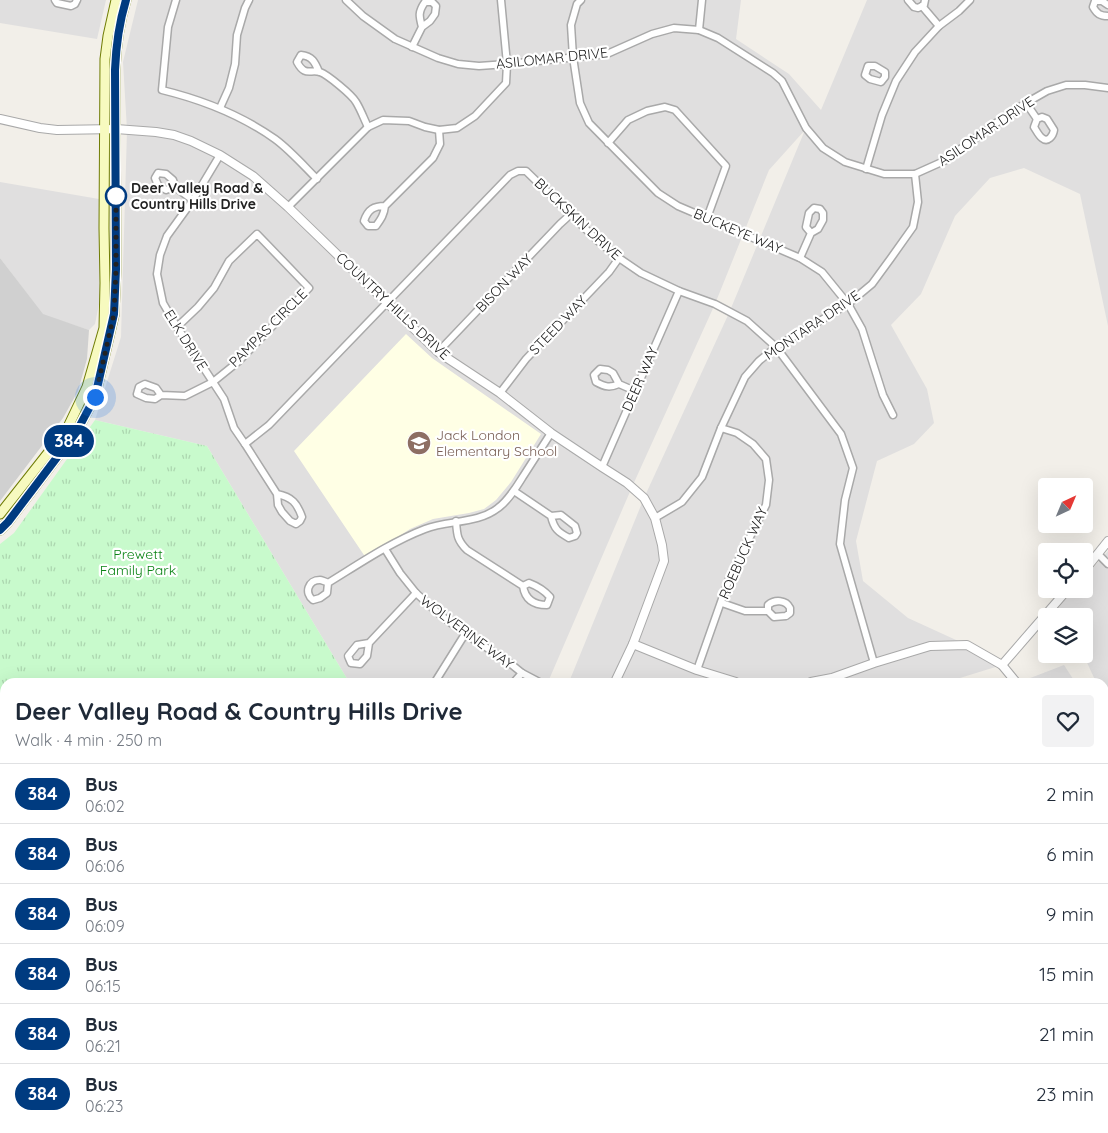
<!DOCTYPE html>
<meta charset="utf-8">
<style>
:root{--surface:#fff;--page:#f2f2f3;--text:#1f2937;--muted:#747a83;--line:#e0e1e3}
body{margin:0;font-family:Quicksand,sans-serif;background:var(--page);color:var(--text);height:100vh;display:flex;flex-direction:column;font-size:19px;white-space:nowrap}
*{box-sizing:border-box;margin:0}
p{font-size:16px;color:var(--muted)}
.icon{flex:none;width:28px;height:28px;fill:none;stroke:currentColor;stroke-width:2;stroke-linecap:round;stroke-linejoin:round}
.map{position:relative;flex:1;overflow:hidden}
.side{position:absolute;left:0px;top:678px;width:1109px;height:456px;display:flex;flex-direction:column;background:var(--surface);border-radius:15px 15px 0 0;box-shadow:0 5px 20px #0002}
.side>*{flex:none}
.badge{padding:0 10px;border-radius:16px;font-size:18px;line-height:32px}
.needle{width:32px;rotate:44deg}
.fabs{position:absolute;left:1038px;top:478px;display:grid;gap:10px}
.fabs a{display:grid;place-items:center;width:55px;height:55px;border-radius:5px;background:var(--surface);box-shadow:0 5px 20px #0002;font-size:25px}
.you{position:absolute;width:25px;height:25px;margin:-12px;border:4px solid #fff;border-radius:50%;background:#1a73e8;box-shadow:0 0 0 8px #1a73e833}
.map>.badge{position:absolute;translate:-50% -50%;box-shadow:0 0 0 2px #fff}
.round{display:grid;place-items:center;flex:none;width:52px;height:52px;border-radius:5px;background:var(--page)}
.head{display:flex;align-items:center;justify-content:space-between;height:85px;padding:0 15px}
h1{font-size:24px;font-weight:800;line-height:38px}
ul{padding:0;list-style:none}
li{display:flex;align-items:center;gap:15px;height:60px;padding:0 15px;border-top:1px solid var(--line)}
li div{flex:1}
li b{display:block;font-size:19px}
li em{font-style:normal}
li .badge{min-width:55px;font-weight:700;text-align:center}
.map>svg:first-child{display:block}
.residential{fill:#e0dfdf}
.education{fill:#ffffe5}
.religious{fill:#d0d0d0}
.park{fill:url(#park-tufts)}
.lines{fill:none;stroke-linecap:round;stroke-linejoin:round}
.minor-casing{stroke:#a9a9a9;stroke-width:9}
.tertiary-casing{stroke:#a9a9a9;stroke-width:10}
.secondary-casing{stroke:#707d05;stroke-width:11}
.primary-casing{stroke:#a06b00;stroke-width:12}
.minor{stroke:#fff;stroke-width:6}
.tertiary{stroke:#fff;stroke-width:8}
.secondary{stroke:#f7fabf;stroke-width:9}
.primary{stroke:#fcd6a4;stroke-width:10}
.line-casing{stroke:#fff;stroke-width:11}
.line{stroke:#003b80;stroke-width:8}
.walk{stroke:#222;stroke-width:5;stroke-dasharray:0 9}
.stop-dot{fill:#fff;stroke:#003b80;stroke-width:2.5}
.labels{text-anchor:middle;stroke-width:4.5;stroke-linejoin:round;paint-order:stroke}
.street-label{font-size:14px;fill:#222;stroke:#fff}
.stop-label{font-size:14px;font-weight:bold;fill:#222;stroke:#fff;text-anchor:start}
.education-label{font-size:14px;fill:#785e54;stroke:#fff;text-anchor:start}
.park-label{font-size:14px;fill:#0c8416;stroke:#fff}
</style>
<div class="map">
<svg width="1108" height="1133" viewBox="0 0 1108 1133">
<defs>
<pattern id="park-tufts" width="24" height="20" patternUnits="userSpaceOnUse" patternTransform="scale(1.25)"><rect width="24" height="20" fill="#c8facc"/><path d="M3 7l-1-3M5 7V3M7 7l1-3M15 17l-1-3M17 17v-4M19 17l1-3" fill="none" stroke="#acd6af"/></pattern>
</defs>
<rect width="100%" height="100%" fill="#f2efe9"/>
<!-- residential -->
<g class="residential">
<polygon points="0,0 106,0 97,39 0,23"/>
<polygon points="138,0 741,0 736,39 789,74 821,110 867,0 1108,0 1108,326 1080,194 1024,168 990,178 955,216 921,294 891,325 927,389 934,423 914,444 877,461 856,541 863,581 908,618 967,645 1002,665 947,682 569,682 644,498 729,313 805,130 769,170 715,304 632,487 548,682 349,682 207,446 95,420 121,337 127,130 123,62"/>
<polygon points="0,182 99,199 100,299 95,324 89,330 43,315 0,258"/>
<polygon points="1108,551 1108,710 1104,701 1104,682 1096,682 1083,654 1084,654 1084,616 1051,616 1075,589 1084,589 1084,578"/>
<polygon points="1064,665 1075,682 1020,682"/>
<polygon points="1104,730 1108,737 1108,1133 499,1133 503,1129 1104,1129"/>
</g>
<!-- education -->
<g class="education">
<polygon points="406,334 432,358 541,434 511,482 496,500 484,509 469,513 433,519 410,529 366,558 294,451"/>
<polygon points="0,904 5,913 5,1129 131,1129 131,1133 0,1133"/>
<polygon points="795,1129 882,1129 878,1133 800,1133"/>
</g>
<!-- religious -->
<polygon class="religious" points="0,258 43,314 89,330 87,359 78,391 63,418 0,501"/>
<!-- park -->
<g class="park">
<polygon points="95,420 207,446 349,682 5,682 5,814 0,807 0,544 14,533"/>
<polygon points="200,1129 496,1129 492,1133 203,1133"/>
</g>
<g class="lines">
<!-- minor casing -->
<g class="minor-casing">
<g id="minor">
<polyline points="55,0 57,3 71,6 75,4 77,0"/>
<path d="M176,0L168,27L162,90C203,100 241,115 275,139C290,150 304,166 317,179"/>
<polyline points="346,0 363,16 395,39 438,58 458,64 479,66 507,64 607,54 652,34 674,28 699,30 718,38 773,73 782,81 806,128 823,148 845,162 884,174 915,174 944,161 999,121 1026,103 1047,91 1066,85 1085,85 1108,88"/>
<polyline points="581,0 577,4 571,25 573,57 580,103 589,123 658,193 678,206 800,258 822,272 848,304 862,329 883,395 893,415"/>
<polyline points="908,0 914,7 918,8 924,5 925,0"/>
<path d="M1108,5L1102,1H1095L1093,7C1097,14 1100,16 1108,16"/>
<polyline points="922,6 939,26"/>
<polyline points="699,30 702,0"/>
<path d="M412,47L422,27L430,21L435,14L436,6L432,2H425C418,12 419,16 422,27"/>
<polygon points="868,66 875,66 885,72 885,77 881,82 870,79 865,75"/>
<path d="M319,72C315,62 312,56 301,55L297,62C305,77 310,69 320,72C328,75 352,95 356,102C361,110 364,119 368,127"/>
<polyline points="1026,103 1037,119"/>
<polyline points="220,108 229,88 235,64 237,35 245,8 249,0"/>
<path d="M1042,117L1047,119L1054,130C1053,136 1048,143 1042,138C1039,136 1036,130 1034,127L1037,119Z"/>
<polyline points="608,143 628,120 647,111 665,107 675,110 726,166 707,218"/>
<path d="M220,155L193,200L167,236L160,255L157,274L163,303L177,327L224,399L234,428L245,444L277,494L278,505L282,512L290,521L296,524L300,521L302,517C297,503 292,497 277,494"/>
<polyline points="866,169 882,115 896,81 915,52 939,26 959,11 970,0"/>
<polyline points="175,187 166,190 158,185 155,178 158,173 166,174 173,180 175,187 193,200"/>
<path d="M385,206C374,206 368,209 364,221L368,226H376C381,219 384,215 385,206L433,158L440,144L439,130"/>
<polyline points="288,207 368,127 383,120 409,121 425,127 439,130 457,128 475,116 506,83 507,64 501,0"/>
<polyline points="800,258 811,233 818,229 823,220 823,213 820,209 814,208 809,213 806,227 811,233"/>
<polyline points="438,352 560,224 571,214"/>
<path d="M619,384C610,388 605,387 596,382L594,375L600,369L608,370L613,373L619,384L635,391"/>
<polyline points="500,393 526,359 609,272 619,258"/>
<polyline points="161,395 156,388 145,384 139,387 137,394 146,398 155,399 161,395 185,396 213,382 239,361 309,288 257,234 229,261 214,288 198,307 177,327"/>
<polyline points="245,444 269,425 510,175 518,171 526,171 598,241 619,258 641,273 679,291 715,304 747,321 776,347 841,434 853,468 845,500 840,544 874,663"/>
<polyline points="602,467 679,291"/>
<path d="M514,491L551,516C554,529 558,532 569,538L575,536L577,533L575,526L561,515L551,516"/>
<polyline points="655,518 682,502 702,477 721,428 745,377 759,361 776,347 848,304 872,284 891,258 913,227 918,202 915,174"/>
<path d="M456,521C457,535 457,540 467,550L523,586C525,599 533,605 547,605L550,597C544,590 537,586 529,583L523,586"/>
<polyline points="385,549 400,573 416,593 438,613 465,634 506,660 522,673 539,682"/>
<polyline points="1098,554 1108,564"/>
<path d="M328,583L327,593L320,598L313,600C304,593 308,580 320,580C321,580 327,582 328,583C359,564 391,542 425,529C448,520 478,524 498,508C509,500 517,486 524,475C533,461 542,447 551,433"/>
<path d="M722,603L745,611H768L774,617L786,616L790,613V608C786,600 775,599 768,605V611"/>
<polyline points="369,643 367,656 360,664 351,663 348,656 357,645 369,643 416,593"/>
<polyline points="697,670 729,579 766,505 769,480 766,459 753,444 737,433 721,428"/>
<polyline points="435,682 465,634"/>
<polyline points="514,682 522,673"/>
<polyline points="1104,903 1108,905"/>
<polyline points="1104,1021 1108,1025"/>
<polyline points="749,1129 753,1133"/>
<polyline points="943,1129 948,1133"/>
<polyline points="1087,1129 1087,1133"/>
<polyline points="563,1133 577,1129"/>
<polyline points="966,1133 971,1129"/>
</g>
</g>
<!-- tertiary casing -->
<g class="tertiary-casing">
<g id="tertiary">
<polyline points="0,119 40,128 57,130 116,129 156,132 174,135 191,141 220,155 253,176 288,207 438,352 500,393 551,433 602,467 627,483 644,498 655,518 662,545 664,561 633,644 615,682"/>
<polyline points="1084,571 1108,541"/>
<polyline points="633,644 697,670 736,682"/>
<polyline points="1002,665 1068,589"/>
<polyline points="811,682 832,678 874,663 930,646 967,645 1002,665 1016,682"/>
<polyline points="1104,798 1108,804"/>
<polyline points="629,1129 629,1133"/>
</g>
</g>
<!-- secondary casing -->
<g class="secondary-casing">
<g id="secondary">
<polyline points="0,514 67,429 87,387 104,328 105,283 104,228 105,59 108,36 116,0"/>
<path d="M0,530L8,522L77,431L95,397L114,315L116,269L115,70C116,46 119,23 126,0"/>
</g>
</g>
<!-- primary casing -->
<g class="primary-casing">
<g id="primary">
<polyline points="0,861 5,869"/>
<polyline points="0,887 5,895"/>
<polyline points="140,1129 143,1133"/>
<polyline points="155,1129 158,1133"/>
</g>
</g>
<!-- minor -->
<use href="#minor" class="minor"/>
<!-- tertiary -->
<use href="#tertiary" class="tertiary"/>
<!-- secondary -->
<use href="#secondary" class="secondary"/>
<!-- primary -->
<use href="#primary" class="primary"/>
</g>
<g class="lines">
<!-- line casing -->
<g class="line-casing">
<path id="line" d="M0,530L8,522L77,431L95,397L114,314L116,269L115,70C116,46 119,23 126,0"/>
</g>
<!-- line -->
<use href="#line" class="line"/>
<!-- walk -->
<polyline class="walk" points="95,397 114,314 116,269 116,192 116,196"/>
</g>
<!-- icons -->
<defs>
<g id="school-disc" transform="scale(1.25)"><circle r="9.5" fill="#8d6e63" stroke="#fff"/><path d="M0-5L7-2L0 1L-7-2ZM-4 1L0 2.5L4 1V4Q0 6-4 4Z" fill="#fff"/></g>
</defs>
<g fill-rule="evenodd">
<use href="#school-disc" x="419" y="443"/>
</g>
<!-- markers -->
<circle class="stop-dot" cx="116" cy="196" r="10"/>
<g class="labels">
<!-- street labels -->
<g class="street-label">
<text transform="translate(552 58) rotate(-6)" y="5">ASILOMAR DRIVE</text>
<text transform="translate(986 131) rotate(-34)" y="5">ASILOMAR DRIVE</text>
<text transform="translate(578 219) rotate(43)" y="5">BUCKSKIN DRIVE</text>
<text transform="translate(738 231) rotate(23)" y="5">BUCKEYE WAY</text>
<text transform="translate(504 283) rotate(-46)" y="5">BISON WAY</text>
<text transform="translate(393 306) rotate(43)" y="5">COUNTRY HILLS DRIVE</text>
<text transform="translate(558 325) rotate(-46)" y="5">STEED WAY</text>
<text transform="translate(812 325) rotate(-34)" y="5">MONTARA DRIVE</text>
<text transform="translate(268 328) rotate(-45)" y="5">PAMPAS CIRCLE</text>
<text transform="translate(186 340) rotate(58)" y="5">ELK DRIVE</text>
<text transform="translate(640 379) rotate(-66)" y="5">DEER WAY</text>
<text transform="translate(743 553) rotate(-66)" y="5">ROEBUCK WAY</text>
<text transform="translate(467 632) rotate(37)" y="5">WOLVERINE WAY</text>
</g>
<!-- stop labels -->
<g class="stop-label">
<text x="131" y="193">Deer Valley Road &amp;<tspan x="131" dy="16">Country Hills Drive</tspan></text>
</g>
<!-- education labels -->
<g class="education-label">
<text x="436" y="440">Jack London<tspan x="436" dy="16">Elementary School</tspan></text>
</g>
<!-- park labels -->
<g class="park-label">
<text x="138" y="559">Prewett<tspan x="138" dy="16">Family Park</tspan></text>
</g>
</g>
</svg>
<div class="fabs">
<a><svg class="needle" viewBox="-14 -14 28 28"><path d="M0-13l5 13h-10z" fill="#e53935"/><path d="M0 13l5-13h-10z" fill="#747a83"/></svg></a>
<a><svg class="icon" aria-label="locate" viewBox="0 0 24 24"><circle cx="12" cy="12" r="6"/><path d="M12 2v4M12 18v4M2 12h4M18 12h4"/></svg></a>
<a><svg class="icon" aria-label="layers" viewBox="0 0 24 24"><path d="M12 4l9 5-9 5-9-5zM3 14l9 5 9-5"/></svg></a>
</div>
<div class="you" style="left:95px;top:397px"></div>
<b class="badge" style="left:69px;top:441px;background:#003b80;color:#fff">384</b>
<section class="side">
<div class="head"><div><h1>Deer Valley Road &amp; Country Hills Drive</h1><p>Walk · 4 min · 250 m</p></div><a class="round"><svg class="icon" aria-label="heart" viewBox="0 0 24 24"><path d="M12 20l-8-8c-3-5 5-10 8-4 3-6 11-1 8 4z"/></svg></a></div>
<ul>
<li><span class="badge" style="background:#003b80;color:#fff">384</span><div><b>Bus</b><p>06:02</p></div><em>2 min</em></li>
<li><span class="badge" style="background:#003b80;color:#fff">384</span><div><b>Bus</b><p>06:06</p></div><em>6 min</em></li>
<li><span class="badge" style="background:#003b80;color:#fff">384</span><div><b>Bus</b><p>06:09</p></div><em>9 min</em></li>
<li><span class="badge" style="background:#003b80;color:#fff">384</span><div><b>Bus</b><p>06:15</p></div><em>15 min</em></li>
<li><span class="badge" style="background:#003b80;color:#fff">384</span><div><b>Bus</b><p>06:21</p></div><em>21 min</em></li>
<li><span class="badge" style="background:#003b80;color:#fff">384</span><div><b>Bus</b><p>06:23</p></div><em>23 min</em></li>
</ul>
</section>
</div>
